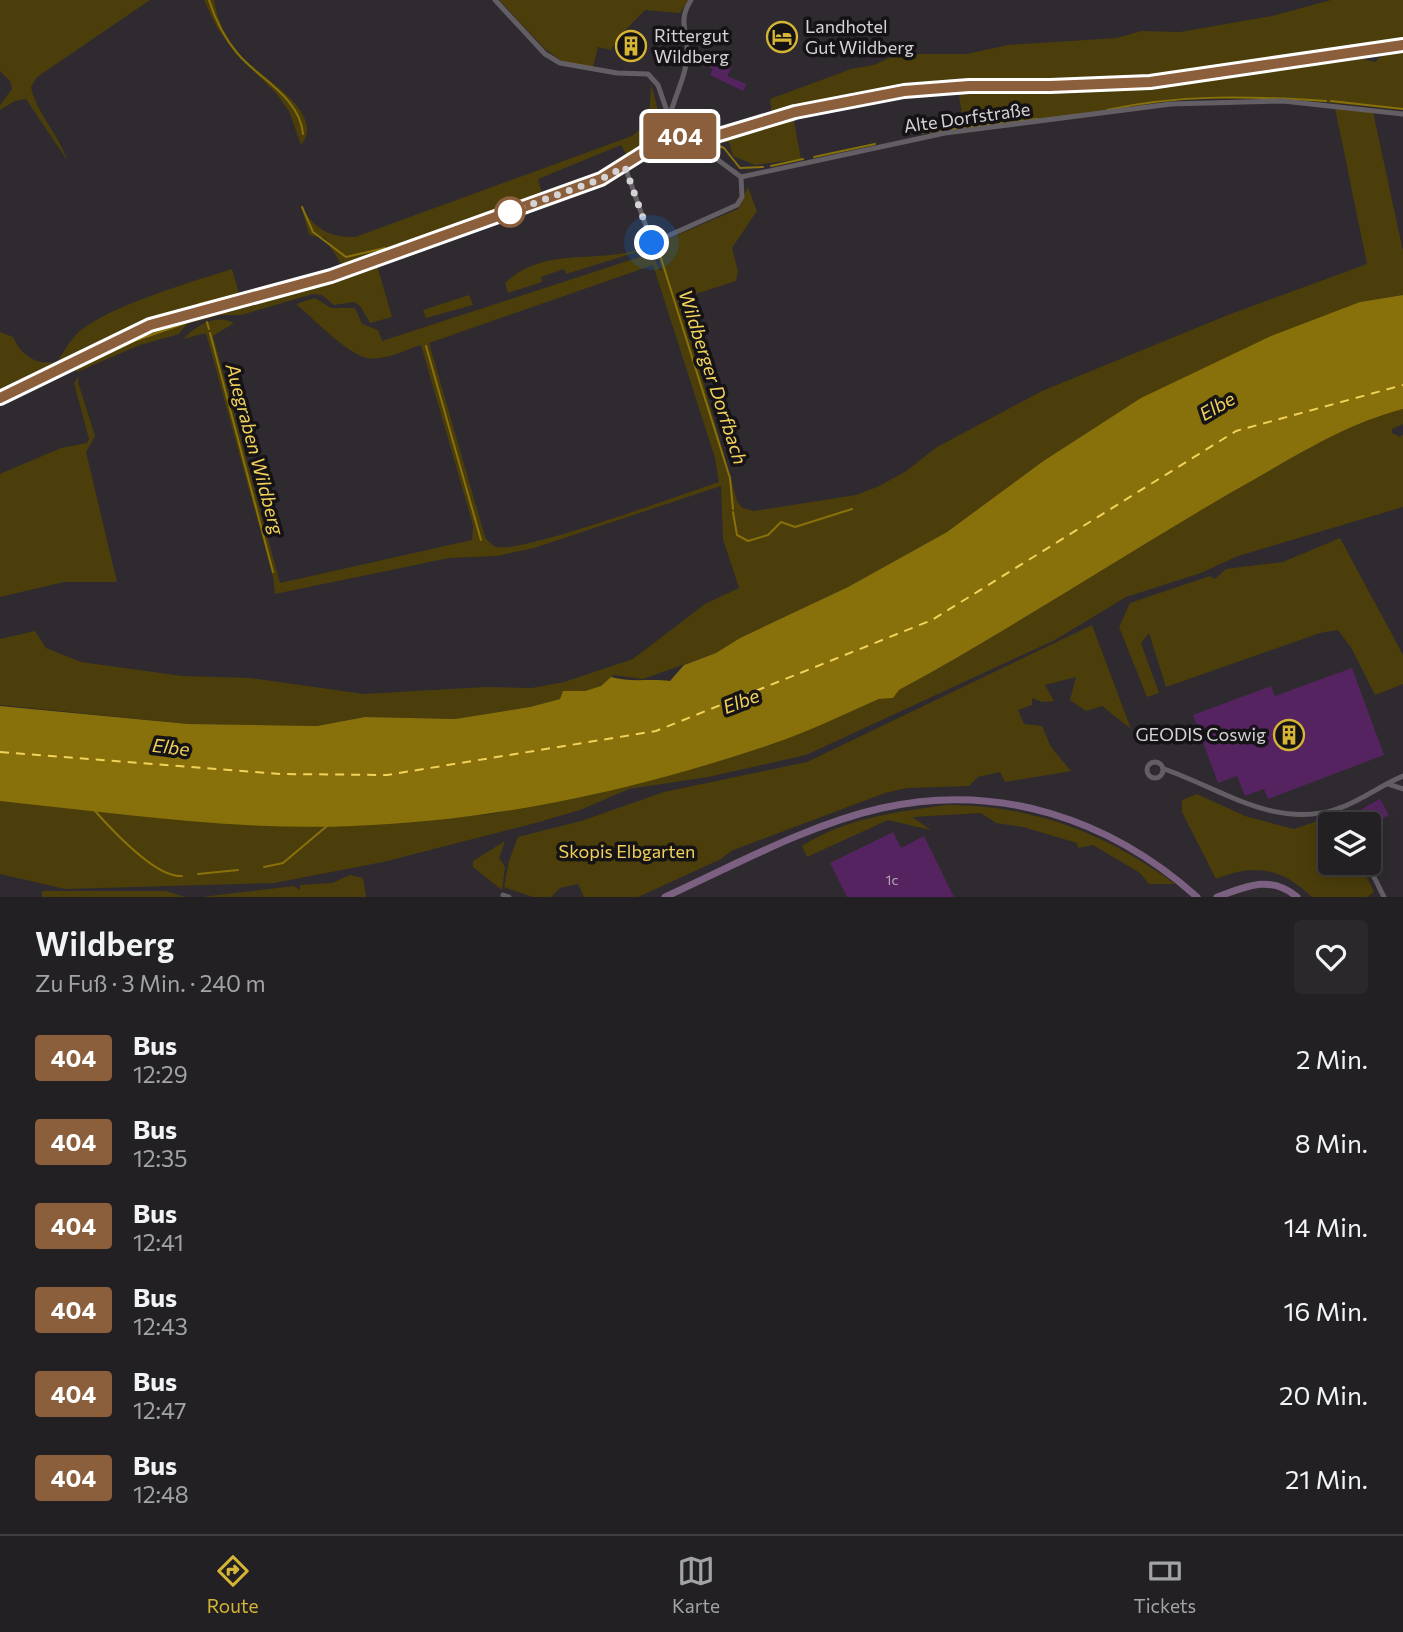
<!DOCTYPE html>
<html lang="de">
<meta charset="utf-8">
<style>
:root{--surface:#222023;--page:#2a282b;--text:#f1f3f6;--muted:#a2a3a6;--line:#3f3e41;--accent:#d6b534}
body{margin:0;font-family:Commissioner,sans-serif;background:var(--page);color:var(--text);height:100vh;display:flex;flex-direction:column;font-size:26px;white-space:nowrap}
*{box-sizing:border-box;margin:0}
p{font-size:23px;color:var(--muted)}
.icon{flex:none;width:38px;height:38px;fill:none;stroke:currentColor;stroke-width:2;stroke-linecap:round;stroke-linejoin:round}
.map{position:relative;height:897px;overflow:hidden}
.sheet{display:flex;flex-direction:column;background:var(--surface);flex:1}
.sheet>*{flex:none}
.badge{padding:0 14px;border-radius:5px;font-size:24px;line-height:46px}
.tools{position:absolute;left:1318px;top:812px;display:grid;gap:14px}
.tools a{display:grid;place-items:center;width:63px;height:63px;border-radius:7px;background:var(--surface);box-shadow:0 4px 18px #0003,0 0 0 2px var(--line);font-size:35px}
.you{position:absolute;width:35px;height:35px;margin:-18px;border:5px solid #fff;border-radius:50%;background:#1a73e8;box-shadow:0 0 0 10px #1a73e833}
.map>.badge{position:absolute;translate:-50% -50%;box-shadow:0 0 0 4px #fff}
.round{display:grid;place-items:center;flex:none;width:74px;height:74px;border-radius:7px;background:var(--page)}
.summary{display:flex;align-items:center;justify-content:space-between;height:119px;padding:0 35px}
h1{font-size:33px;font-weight:600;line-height:52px}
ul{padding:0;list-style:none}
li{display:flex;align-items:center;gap:21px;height:84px;padding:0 35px}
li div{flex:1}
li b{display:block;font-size:26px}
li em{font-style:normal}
li .badge{min-width:77px;font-weight:700;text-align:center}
.tabs{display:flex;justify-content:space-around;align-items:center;height:98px;border-top:2px solid var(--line);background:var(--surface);font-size:19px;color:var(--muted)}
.tabs a{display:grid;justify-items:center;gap:4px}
.tabs .active{color:var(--accent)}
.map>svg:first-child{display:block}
.green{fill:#4b3e0a;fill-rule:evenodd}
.water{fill:#88710a}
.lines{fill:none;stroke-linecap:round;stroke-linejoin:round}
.stream{stroke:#88710a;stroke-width:2}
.ferry{stroke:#f2d25b;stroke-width:2;stroke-dasharray:9 7;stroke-linecap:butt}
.building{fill:#552460}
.street{stroke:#635e64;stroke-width:5}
.secondary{stroke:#7c6082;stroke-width:7}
.primary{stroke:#94629f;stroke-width:8}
.line-casing{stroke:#fff;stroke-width:16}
.line{stroke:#8b5e3c;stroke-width:10}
.walk{stroke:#d6d3d7;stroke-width:7;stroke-dasharray:0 12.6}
.stop-dot{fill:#fff;stroke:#8b5e3c;stroke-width:3.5}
.labels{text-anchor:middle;stroke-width:7;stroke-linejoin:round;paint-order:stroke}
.number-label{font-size:14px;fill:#b6a7b9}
.poi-label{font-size:18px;fill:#d6d3d7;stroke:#151316;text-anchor:start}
.street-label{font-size:18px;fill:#d6d3d7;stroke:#151316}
.park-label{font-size:18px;fill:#f1d15a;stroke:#151316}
.water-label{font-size:19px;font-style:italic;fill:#f2d25b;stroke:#151316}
</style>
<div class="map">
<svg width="1403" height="897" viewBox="0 0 1403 897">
<rect width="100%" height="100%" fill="#2e2a2f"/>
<!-- green -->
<g class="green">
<path d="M0,0H150L37,77L31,87C37,114 58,133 67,160L26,99L15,101L0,110V105L12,89L10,81L0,71Z"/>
<path d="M204,0H214C218,23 227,40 243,58C259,76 328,113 301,145L289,111L276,93L234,52L216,26Z"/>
<polygon points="499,0 688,0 680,13 645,10 616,40 611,50 598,47 593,67 562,61 545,49"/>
<polygon points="1331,0 1403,0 1403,40 1149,79 907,88 827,101 772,115 770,99 851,69 874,65 898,54 967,54 1008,45 1117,38 1141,31 1180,32 1272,16"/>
<polygon points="1403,48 1403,110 1274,97 1170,100 1091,114 964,128 958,89 1070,89 1151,85 1363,59 1375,62 1381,56 1380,52"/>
<path d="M651,84L662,125L660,136L628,158L621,145L538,179L543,197L343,267L325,238L309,235L302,209C316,229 330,238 355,237L632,136L649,122Z"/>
<path d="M1335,108L1373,112L1403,251V295L1360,302L1042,462L947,532L848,587L740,638L716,653L643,679L614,675L601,686L585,691H563L560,699L530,707L455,719L365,717L317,726L188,724L0,705V639L35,631L46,648L81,662L182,676L251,678L364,694L485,687L532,688L564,682L633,659L705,604L739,588L723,539L721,486L534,548L497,556L449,558L275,594L273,577L206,333L183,339C196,326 215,313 234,323L213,336L280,583L472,540L473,525L421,345C405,350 385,361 367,358C347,354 313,318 296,304L315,298L331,308H355L362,324L378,330L382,341L652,253L660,271L662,270L654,245L738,209L748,187L757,211L732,248L738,271L736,281L686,297L681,304L737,501L742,508L754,511L856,495L877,487L905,472L937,447L1042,391L1228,315L1367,264ZM653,265L715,458L719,482C683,494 523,553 497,547C491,545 488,541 485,537L429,343Z"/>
<polygon points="793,116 801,159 755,165 733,156 729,142 714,143 718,138"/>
<path d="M641,249L640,251L566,274L564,269L541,277L542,282L508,293L505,283C543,246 595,264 641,249Z"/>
<polygon points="377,265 392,317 370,323 360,306 354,302 334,305 322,295 313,294 241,315 221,315 187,324 179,334 140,345 77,372 74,366 151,329 319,286"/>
<path d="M232,269L240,297L145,322L0,394V332L13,337C22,356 35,365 57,362C63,353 69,342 76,335C101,308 195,281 232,269Z"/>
<polygon points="469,295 473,305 426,318 423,310"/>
<polygon points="79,376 78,382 95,436 86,452 117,582 64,582 0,597 0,474 61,448 87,443 89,439 74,383"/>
<path d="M1403,409V424L1392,429V433L1400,437L1403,434V507L1238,556L1201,573L1126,597L1055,640L806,755L708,777L629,789L580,810L539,822L383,862L274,883L65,889L0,874V801L256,823L255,827L257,825L355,826L491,814L631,785L772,744L879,699L893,698L899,690C1013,628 1120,557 1232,492C1288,461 1341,425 1403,409Z"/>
<polygon points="1340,538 1403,655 1403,684 1375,695 1352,649 1338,630 1320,633 1166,687 1149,633 1141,643 1159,693 1147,697 1119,627 1130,603 1210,576 1215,579 1226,569 1283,562"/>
<polygon points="1092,625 1131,729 1102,706 1086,711 1070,700 1076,677 1045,685 1054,701 1042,702 1032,698 1032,705 1018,710 1024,724 1042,726 1051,747 1071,771 1005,782 1000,772 978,777 969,786 907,788 885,793 731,851 721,859 638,897 584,897 578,884 560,888 551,897 533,897 504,887 509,861 518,837 581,821 664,792 807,762"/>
<path d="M1197,794L1245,816L1294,829L1335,815L1342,824H1330V863H1360L1374,892L1367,897H1312C1282,868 1255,863 1216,879L1182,812V800Z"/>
<path d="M947,805C1033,805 1106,833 1175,884H1149L1140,873L1093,845L1078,848L1077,843L1023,827L996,823L981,813L912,817L931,830L888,820L807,857L802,846C843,819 899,811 947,805Z"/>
<polygon points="505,841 499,858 505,867 502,890 473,867 473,861"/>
<polygon points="350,875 363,878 366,897 202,897 294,886 300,890 300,885 332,883"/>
<polygon points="166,891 185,897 42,897 42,891"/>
</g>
<!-- water -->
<path class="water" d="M1403,295V409C1341,425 1288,461 1232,492C1120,557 1013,628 899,690L893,698L879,699C844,714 808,732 772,744C638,790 494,821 353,826C236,831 116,813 0,801V706L188,724L317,726L365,717L455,719L530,707L560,699L563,691H585L601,686L611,677C631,683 651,678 670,681L684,665L716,653L740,638L848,587L947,532L1042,462L1141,398L1271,336L1360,302Z"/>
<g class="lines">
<!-- stream -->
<g class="stream">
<path d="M209,0C215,19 224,38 238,54C259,79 300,97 303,134"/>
<polyline points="1331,101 1403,109"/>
<path d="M1107,110C1179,94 1252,96 1326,101"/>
<polyline points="920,133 1037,119"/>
<polyline points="717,145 724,148 740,168 763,167"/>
<polyline points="814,157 875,144"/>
<polyline points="771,166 803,159"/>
<polyline points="302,207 313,232 346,257 385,248"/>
<polyline points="660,255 730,478 733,509"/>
<polyline points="199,304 249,292"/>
<polyline points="198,318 228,311"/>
<polyline points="207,322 209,329"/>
<polyline points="210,333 273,572"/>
<polyline points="426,346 481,540"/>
<polyline points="80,367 134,341 191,321"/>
<polyline points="733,512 737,535 748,541 768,535 781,522 795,527 852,509"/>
<path d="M95,811C112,830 156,878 182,876"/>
<polyline points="264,867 283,863 327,826"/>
<polyline points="198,874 238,870"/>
</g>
<!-- ferry -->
<polyline class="ferry" points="0,752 281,774 387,775 656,731 932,620 1236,431 1403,385"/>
</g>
<!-- building -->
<g class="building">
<polygon points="709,55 732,67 727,76 746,84 743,91 710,75 713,69 705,65"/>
<polygon points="1352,668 1384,755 1268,799 1264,789 1245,796 1237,776 1218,783 1193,715 1271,686 1275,696"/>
<polygon points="1380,799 1389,815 1368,826 1359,824 1353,814"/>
<polygon points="893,832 901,848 924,836 954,897 847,897 830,863"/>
</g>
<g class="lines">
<!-- street -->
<g class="street">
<polyline points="495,0 545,54 560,63 617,73 648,74 658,85 669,117"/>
<polyline points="710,136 718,160 741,177"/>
<path d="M669,138C664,112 685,85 687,58C690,35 676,23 691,0"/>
<polyline points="625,167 652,243 737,205 742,197 741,177"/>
<polyline points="741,177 945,133 1171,104 1283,101 1403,114"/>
<circle cx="1155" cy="770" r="8"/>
<path d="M1164,769C1220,788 1276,831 1340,808C1362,800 1381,785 1403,776"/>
<polyline points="1388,784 1403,789"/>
<polyline points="1339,808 1347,824"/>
<polyline points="1367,863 1384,897"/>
<polyline points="503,895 509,897"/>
</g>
<!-- secondary -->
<g class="secondary">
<path d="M665,897C735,865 807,825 882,808C999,782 1110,819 1197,897"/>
<path d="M1217,897C1245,887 1270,874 1297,897"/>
</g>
<!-- primary -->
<polyline class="primary" points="0,398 150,325 331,276 601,179 660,142 678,136 719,135 795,112 904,91 969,86 1150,82 1403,45"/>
</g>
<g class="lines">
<!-- line casing -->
<g class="line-casing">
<polyline id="line" points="0,398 150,325 331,276 601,179 660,142 678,136 719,135 795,112 904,91 969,86 1050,86 1150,82 1403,45"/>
</g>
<!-- line -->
<use href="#line" class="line"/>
<!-- walk -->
<polyline class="walk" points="510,212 601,179 625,167 652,243"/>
</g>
<!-- icons -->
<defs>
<g id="hotel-ring" transform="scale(1.575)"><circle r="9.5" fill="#151316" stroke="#d6b534" stroke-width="1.5"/><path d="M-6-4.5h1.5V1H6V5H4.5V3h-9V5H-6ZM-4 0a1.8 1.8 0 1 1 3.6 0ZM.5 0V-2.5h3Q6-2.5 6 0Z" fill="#d6b534"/></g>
<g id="building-ring" transform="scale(1.575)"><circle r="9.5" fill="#151316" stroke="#d6b534" stroke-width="1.5"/><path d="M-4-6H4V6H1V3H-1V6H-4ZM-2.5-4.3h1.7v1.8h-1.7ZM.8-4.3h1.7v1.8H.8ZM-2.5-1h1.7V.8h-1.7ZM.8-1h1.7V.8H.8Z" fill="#d6b534"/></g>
</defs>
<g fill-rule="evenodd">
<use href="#hotel-ring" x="782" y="37"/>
<use href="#building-ring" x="631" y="46"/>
<use href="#building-ring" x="1289" y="735"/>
</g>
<!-- markers -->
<circle class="stop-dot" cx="510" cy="212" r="14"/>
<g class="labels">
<!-- number labels -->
<g class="number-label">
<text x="892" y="885">1c</text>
</g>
<!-- poi labels -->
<g class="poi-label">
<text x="805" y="33">Landhotel<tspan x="805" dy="21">Gut Wildberg</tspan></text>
<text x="654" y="42">Rittergut<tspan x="654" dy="21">Wildberg</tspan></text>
<text x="1266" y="741" text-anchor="end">GEODIS Coswig</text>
</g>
<!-- street labels -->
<g class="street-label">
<text transform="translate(967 118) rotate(-8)" y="6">Alte Dorfstraße</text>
</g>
<!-- park labels -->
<g class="park-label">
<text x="627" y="858">Skopis Elbgarten</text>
</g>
<!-- water labels -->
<g class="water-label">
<text transform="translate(713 377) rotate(72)" y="7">Wildberger Dorfbach</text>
<text transform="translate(1217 406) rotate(-30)" y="7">Elbe</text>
<text transform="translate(255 449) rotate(75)" y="7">Auegraben Wildberg</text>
<text transform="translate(741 701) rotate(-21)" y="7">Elbe</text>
<text transform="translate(171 747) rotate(7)" y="7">Elbe</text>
</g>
</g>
</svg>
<div class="tools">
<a><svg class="icon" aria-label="layers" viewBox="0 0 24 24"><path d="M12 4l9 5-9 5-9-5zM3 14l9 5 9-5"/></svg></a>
</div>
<div class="you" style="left:652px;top:243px"></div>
<b class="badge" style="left:680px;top:136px;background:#8b5e3c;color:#fff">404</b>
</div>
<section class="sheet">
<div class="summary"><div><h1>Wildberg</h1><p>Zu Fuß · 3 Min. · 240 m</p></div><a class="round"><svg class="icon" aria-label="heart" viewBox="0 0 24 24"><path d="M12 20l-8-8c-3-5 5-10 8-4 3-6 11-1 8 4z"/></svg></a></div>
<ul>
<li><span class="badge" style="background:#8b5e3c;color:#fff">404</span><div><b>Bus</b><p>12:29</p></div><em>2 Min.</em></li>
<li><span class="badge" style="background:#8b5e3c;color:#fff">404</span><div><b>Bus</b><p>12:35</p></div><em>8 Min.</em></li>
<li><span class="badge" style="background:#8b5e3c;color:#fff">404</span><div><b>Bus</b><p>12:41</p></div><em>14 Min.</em></li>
<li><span class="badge" style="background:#8b5e3c;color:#fff">404</span><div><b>Bus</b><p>12:43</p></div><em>16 Min.</em></li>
<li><span class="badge" style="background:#8b5e3c;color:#fff">404</span><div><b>Bus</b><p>12:47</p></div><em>20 Min.</em></li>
<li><span class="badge" style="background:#8b5e3c;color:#fff">404</span><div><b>Bus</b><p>12:48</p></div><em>21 Min.</em></li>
</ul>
</section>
<nav class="tabs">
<a class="active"><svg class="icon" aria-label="directions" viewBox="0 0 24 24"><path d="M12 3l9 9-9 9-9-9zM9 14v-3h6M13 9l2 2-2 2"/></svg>Route</a>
<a><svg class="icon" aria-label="map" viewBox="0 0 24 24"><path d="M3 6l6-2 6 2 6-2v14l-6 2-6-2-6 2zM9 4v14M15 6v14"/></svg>Karte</a>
<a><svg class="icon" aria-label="tickets" viewBox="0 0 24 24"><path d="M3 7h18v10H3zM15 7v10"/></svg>Tickets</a>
</nav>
